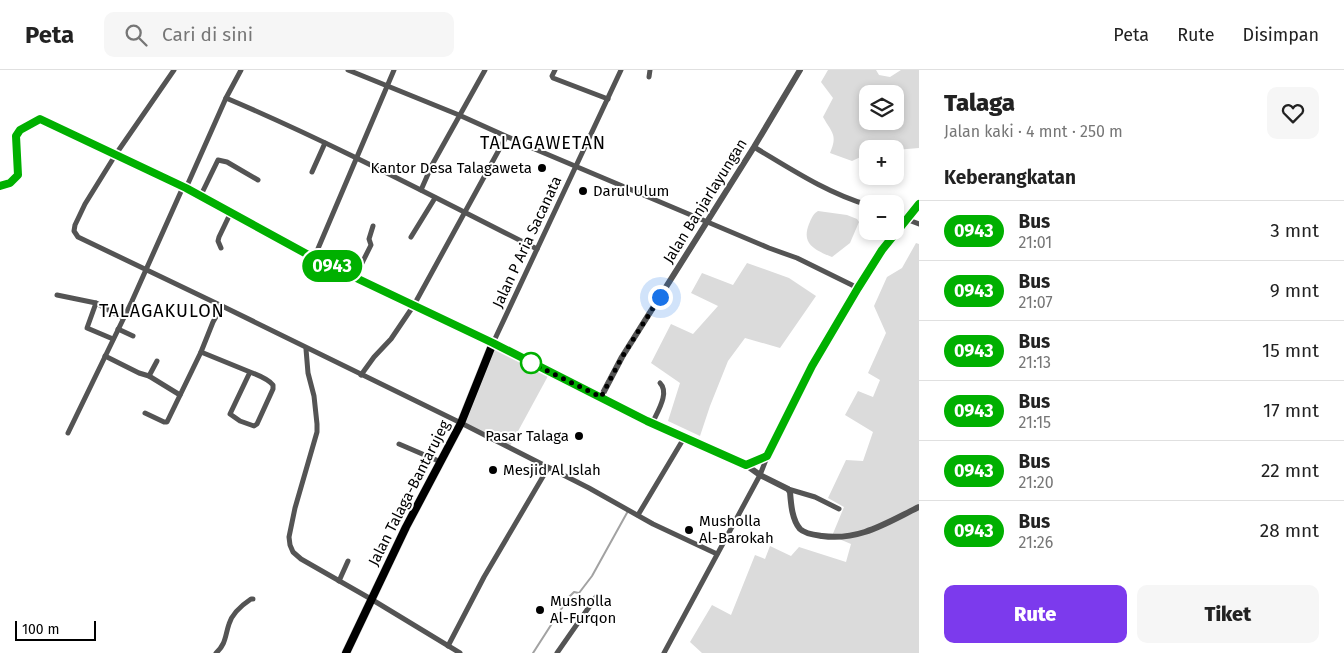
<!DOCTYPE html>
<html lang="id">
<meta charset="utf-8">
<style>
:root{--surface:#fff;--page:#f6f6f6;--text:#222;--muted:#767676;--line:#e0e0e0;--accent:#7c3aed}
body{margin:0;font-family:"Fira Sans",sans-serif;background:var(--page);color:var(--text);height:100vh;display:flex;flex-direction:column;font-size:19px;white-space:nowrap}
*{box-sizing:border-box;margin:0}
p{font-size:16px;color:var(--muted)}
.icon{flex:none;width:28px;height:28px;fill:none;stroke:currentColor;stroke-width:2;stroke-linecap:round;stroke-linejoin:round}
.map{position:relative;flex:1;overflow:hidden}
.drawer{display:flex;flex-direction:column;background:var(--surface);width:425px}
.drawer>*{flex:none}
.badge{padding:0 10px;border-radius:16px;font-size:18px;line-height:32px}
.buttons{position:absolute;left:859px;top:15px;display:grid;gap:10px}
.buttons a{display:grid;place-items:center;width:45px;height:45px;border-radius:10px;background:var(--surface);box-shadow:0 2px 8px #0003;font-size:25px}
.scale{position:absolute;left:15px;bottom:12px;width:81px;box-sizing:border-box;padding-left:5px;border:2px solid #000;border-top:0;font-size:14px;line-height:18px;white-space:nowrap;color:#000;-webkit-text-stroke:4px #fff;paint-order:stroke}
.you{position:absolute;width:25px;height:25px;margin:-12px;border:4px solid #fff;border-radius:50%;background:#1a73e8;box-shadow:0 0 0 8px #1a73e833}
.map>.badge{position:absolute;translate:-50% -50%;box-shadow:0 0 0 2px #fff}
h2{padding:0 25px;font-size:19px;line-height:45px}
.round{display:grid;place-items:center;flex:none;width:52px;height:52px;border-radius:10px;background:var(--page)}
.summary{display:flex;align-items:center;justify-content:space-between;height:85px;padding:0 25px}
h1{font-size:24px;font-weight:800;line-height:38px}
.button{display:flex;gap:10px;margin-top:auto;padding:10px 25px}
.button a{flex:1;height:58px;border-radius:10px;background:var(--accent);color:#fff;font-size:20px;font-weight:800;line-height:58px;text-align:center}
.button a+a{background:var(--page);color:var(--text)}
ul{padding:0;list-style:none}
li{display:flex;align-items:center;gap:15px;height:60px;padding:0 25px;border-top:1px solid var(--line)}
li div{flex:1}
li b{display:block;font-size:19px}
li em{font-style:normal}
li .badge{min-width:55px;font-weight:700;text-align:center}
header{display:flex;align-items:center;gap:30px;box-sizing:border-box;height:70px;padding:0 25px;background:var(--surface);border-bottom:1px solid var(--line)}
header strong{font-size:24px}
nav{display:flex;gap:28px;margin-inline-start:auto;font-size:18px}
.search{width:350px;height:45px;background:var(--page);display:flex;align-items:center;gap:12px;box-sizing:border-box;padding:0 18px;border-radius:10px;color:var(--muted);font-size:19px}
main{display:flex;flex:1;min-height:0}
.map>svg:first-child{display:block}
.green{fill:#dbdbdb;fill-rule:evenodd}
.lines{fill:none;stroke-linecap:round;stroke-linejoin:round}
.stream{stroke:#a2a2a2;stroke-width:2}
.primary-casing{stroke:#dbdbdb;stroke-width:9}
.minor{stroke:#545454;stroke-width:5}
.tertiary{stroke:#545454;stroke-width:6}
.primary{stroke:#000;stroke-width:8}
.line-casing{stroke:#fff;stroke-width:11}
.line{stroke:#00b000;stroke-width:8}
.walk{stroke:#000;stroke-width:5;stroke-dasharray:0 9}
.poi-dot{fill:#000;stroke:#fff;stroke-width:2}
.stop-dot{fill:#fff;stroke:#00b000;stroke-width:2.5}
.labels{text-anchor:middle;stroke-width:4;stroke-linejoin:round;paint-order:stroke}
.poi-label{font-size:15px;fill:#000;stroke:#fff;text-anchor:start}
.street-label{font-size:15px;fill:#000;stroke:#fff}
.quarter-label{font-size:18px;letter-spacing:1px;fill:#000;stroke:#fff}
</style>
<header>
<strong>Peta</strong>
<div class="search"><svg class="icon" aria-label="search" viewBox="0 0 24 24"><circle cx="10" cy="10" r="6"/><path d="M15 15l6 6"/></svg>Cari di sini</div>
<nav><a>Peta</a><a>Rute</a><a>Disimpan</a></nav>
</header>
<main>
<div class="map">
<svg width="919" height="583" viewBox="0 0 919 583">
<rect width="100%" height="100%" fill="#fff"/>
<!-- green -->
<g class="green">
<path d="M828,0H876L879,5L890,7L901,0H919V78L895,80L868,79L867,84L852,91L830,83C838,65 832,63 823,47L833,28L821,12ZM868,24H895V51H868Z"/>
<path d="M818,141L847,145L857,149L859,152L850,173L832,187C815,180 801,174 809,154C811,149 813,144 818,141Z"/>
<polygon points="916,173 919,174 919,583 702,583 690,572 712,535 731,545 755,485 765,489 770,476 791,486 799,477 846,492 851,474 832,466 844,437 828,428 846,390 863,391 873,362 845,345 858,321 873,327 880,310 868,303 886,263 874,236 887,207 902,198"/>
<polygon points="747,193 789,208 816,226 780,278 745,268 728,291 710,336 700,366 668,351 680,313 651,293 671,254 693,264 718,236 691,223 702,203 733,215"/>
<polygon points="494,275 548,306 510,376 457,351"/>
</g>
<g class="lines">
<!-- stream -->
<polyline class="stream" points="533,583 569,527 574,522 579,523 592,506 628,441"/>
<!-- primary casing -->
<g class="primary-casing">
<g id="primary">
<polyline points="0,116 10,113 18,105 16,67 20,60 40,49 186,118 314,188 493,273 647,351 746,395 767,387 812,296 858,218 882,181 919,134"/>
<polyline points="346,583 406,457 461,353 493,273"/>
</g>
</g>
<!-- minor -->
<g class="minor">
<polyline points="174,0 116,84 85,134 75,155 74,161 78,167 222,236 461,353 589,418 653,454 717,484"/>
<polyline points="348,0 459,45 530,77 769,178 797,188 858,218"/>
<polyline points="555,0 552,6 553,8 608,29"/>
<polyline points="649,7 650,0"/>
<path d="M226,28C332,73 434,127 537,179"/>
<path d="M754,77C791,99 827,123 868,135"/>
<polyline points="312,102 325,73"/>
<polyline points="186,118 226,28 241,0"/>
<polyline points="421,120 432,95 485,0"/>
<polyline points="200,127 218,90 227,92 258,110"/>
<polyline points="895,145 919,154"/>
<polyline points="411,167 435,128"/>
<polyline points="221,178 218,171 219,167 231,142"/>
<polyline points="314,188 394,0"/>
<polyline points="355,207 371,175 369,169 373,156"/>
<polyline points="57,225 96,233 123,248"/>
<polyline points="96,233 87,258 113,269"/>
<path d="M222,236L213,252L201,282L250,302C258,305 268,309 273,315V319L257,354L254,356L240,351L230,344L250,302"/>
<polyline points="118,259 133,266"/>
<polyline points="493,273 621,0"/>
<polyline points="306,279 308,303 314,326 317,354 317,362 295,438 289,467 290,475 293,482 301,489 371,529 460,583"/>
<polyline points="105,286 139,303 149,306 180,325"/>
<polyline points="361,305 374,287 391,269 414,235 506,67"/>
<polyline points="149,306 157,291"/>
<polyline points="145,343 164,352 167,352 201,282"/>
<path d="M652,354C657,342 670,323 660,313"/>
<polyline points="68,363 132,231 183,117"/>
<polyline points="399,374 441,392"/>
<polyline points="788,419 815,427 839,439"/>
<polyline points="638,445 684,368"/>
<polyline points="339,511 348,491"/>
<polyline points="448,576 484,507 548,398"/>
<path d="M216,583C226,574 225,566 229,554C232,544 242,535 251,529H253"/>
<polyline points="557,583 596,527"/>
<polyline points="664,583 760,405 767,387"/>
</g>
<!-- tertiary -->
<g class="tertiary">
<polyline points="601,327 622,287 754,77 800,0"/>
<path d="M746,395L760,405L788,419L790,422C791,434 792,450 800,459C805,464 815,465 822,466C860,471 886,453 919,437"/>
</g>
<!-- primary -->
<use href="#primary" class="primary"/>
</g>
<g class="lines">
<!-- line casing -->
<g class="line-casing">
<polyline id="line" points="0,116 10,113 18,105 16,66 20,60 40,49 186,118 314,188 493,273 647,351 746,395 767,386 812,296 858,218 882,180 919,134"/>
</g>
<!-- line -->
<use href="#line" class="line"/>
<!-- walk -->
<polyline class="walk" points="531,293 527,291 601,327 622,287 660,227"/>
</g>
<!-- markers -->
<g class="poi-dot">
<circle cx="542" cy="98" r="5"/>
<circle cx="583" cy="121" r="5"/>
<circle cx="579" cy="366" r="5"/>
<circle cx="493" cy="400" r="5"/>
<circle cx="689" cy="460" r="5"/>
<circle cx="540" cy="540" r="5"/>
</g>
<circle class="stop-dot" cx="531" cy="293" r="10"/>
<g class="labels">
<!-- poi labels -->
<g class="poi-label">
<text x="532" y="103" text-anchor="end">Kantor Desa Talagaweta</text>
<text x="593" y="126">Darul Ulum</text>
<text x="569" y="371" text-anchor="end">Pasar Talaga</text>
<text x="503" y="405">Mesjid Al Islah</text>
<text x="699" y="456">Musholla<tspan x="699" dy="17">Al-Barokah</tspan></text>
<text x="550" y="536">Musholla<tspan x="550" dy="17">Al-Furqon</tspan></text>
</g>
<!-- street labels -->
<g class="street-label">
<text transform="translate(705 131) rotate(-58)" y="5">Jalan Banjarlayungan</text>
<text transform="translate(527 172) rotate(-65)" y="5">Jalan P Aria Sacanata</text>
<text transform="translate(409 423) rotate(-63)" y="5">Jalan Talaga-Bantarujeg</text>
</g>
<!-- quarter labels -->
<g class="quarter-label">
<text x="543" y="79">TALAGAWETAN</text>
<text x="162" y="247">TALAGAKULON</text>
</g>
</g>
</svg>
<div class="buttons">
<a><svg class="icon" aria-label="layers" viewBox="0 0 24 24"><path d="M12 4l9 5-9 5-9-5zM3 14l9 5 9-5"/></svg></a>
<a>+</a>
<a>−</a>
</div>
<div class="scale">100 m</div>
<div class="you" style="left:660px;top:227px"></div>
<b class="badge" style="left:332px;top:196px;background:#00b000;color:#fff">0943</b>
</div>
<section class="drawer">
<div class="summary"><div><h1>Talaga</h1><p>Jalan kaki · 4 mnt · 250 m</p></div><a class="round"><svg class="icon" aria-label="heart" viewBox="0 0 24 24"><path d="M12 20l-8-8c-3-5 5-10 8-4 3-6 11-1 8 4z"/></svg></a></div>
<h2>Keberangkatan</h2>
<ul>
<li><span class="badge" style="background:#00b000;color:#fff">0943</span><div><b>Bus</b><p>21:01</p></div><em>3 mnt</em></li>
<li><span class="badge" style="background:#00b000;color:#fff">0943</span><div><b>Bus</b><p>21:07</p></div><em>9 mnt</em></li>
<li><span class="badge" style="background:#00b000;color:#fff">0943</span><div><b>Bus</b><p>21:13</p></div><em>15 mnt</em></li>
<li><span class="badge" style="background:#00b000;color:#fff">0943</span><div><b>Bus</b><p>21:15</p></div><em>17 mnt</em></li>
<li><span class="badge" style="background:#00b000;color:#fff">0943</span><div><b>Bus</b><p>21:20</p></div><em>22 mnt</em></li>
<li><span class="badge" style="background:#00b000;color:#fff">0943</span><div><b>Bus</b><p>21:26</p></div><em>28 mnt</em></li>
</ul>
<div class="button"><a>Rute</a><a>Tiket</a></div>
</section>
</main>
